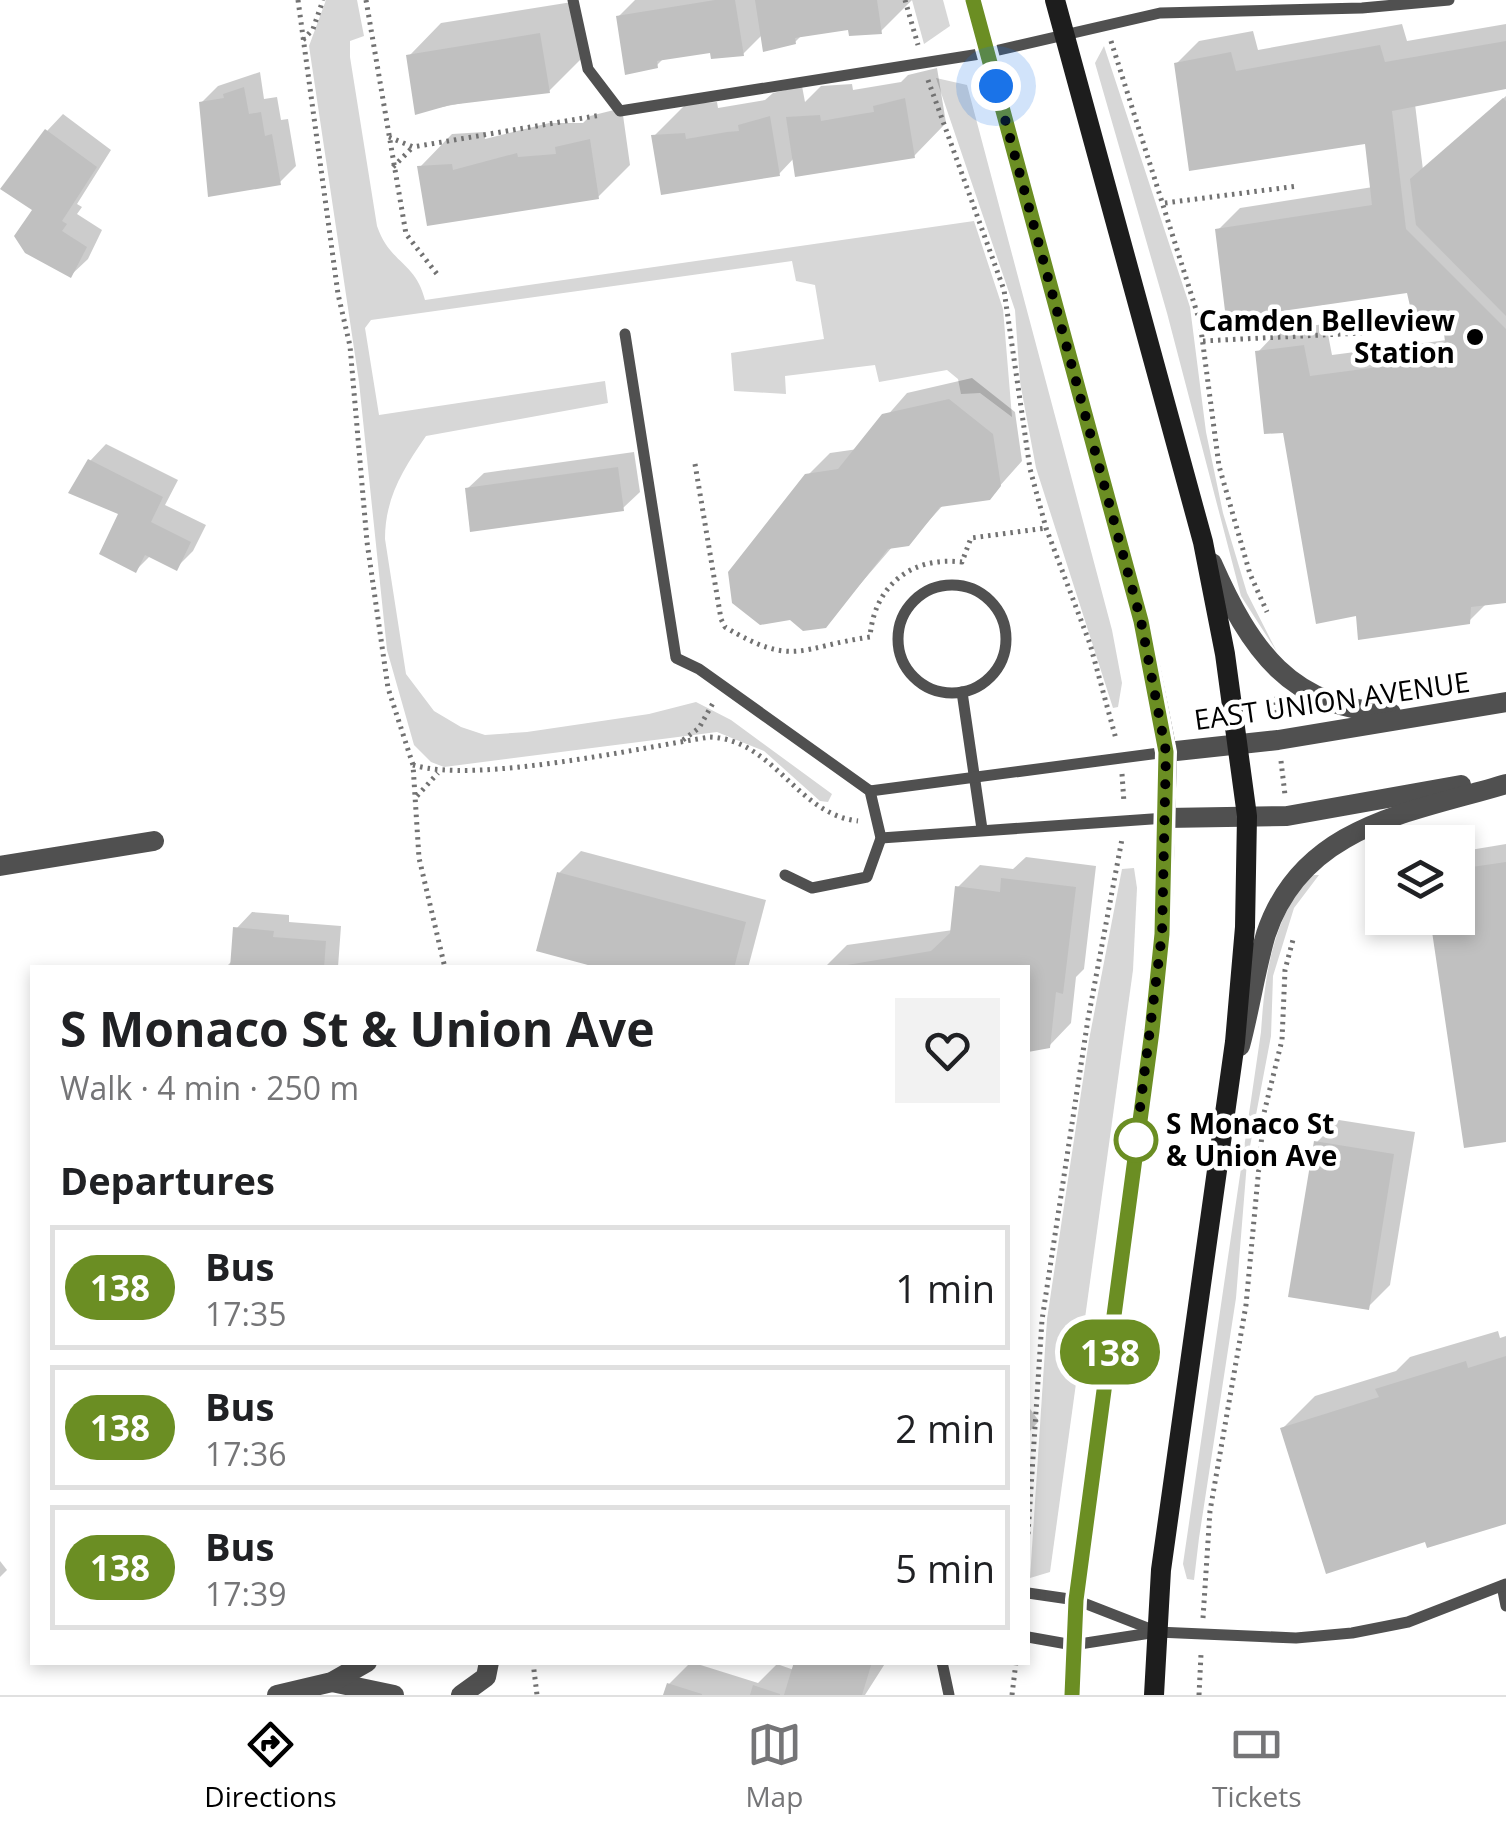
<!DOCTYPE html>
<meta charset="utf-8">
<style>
:root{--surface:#fff;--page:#f2f2f2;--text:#202124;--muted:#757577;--line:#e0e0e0;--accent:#000}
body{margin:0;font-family:"Open Sans",sans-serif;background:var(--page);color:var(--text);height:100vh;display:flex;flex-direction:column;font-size:38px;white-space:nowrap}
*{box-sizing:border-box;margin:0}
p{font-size:32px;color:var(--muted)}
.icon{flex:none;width:55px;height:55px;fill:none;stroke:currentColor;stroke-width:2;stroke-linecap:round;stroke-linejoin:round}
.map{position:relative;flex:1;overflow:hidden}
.panel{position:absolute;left:30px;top:965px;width:1000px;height:700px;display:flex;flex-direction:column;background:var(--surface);border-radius:0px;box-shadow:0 5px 15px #0003}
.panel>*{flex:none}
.badge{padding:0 20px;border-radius:32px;font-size:35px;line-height:65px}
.fabs{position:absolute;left:1365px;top:825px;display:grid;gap:20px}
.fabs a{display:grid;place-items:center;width:110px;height:110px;border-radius:0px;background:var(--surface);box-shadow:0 5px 15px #0003;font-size:50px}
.you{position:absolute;width:50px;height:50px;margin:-25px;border:8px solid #fff;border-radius:50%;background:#1a73e8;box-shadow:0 0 0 15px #1a73e833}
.map>.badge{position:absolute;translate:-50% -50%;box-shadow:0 0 0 5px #fff}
h2{padding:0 30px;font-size:38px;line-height:90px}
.round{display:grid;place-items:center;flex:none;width:105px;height:105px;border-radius:0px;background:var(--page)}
.head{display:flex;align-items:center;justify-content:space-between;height:170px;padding:0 30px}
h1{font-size:48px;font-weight:700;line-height:75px}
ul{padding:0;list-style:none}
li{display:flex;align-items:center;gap:30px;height:125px;margin:0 20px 15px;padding:0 10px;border:5px solid var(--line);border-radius:0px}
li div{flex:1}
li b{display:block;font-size:38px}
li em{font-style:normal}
li .badge{min-width:110px;font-weight:700;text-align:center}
.menu{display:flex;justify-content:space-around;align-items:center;height:140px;border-top:2px solid var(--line);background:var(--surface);font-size:28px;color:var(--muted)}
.menu a{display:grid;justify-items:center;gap:5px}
.menu .current{color:var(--accent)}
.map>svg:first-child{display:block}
.green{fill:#d7d7d7}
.shadow{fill:#0003}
.building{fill:#c0c0c0}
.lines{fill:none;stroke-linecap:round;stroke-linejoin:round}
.path{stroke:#727272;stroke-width:5;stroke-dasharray:2.5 5;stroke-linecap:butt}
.service{stroke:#505050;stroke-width:11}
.minor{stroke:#505050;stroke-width:20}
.tertiary{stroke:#505050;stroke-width:20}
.secondary{stroke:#1d1d1d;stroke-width:20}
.line-casing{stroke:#fff;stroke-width:22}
.line{stroke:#6b8e23;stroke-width:15}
.walk{stroke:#000;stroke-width:10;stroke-dasharray:0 18}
.poi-dot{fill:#000;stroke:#fff;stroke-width:4}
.stop-dot{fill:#fff;stroke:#6b8e23;stroke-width:5}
.labels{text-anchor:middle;stroke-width:9;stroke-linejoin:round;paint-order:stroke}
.poi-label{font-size:28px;font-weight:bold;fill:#000;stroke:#fff;text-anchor:end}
.street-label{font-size:28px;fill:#000;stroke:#fff}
.stop-label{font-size:28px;font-weight:bold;fill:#000;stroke:#fff;text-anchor:start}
</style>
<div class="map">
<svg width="1506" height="1695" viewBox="0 0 1506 1695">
<rect width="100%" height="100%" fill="#fff"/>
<!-- green -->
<g class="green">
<path d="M326,0H357L364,36L350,41V57L377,226C390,264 415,261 425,300L974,221L1003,309L1012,417L980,393L961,394L958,379L947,370L879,382L875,365L785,376L786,394L734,391L731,353L824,339L815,285L796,281L792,261L371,320L365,328L379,415L605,381L608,403L426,436C403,469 385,498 385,539L406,674L434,711L461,727L485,735L527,732L649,714L696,702L731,720L832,794L828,802L820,801L764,751L717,732L444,767L431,762L414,745L387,650L359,382L309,46Z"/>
<polygon points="912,0 943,0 950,26 924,44"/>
<polygon points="1104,46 1190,307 1206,432 1223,513 1247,593 1277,652 1241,596 1167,313 1095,63"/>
<polygon points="936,78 967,85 1112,630 1122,683 1118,707 1113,708 1036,468 1020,382 1015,310"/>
<polygon points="1134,868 1137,888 1133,970 1050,1572 1030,1578 1047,1319 1089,1040 1122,869"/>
<path d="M1309,875H1319L1294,908L1273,976L1271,1036L1247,1162L1236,1298L1199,1538L1194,1580L1187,1579L1183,1564L1261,1032C1265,973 1272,923 1309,875Z"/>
</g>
<!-- shadow -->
<g class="shadow">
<polygon points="635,0 912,0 881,31 850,27 802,35 795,42 763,34 743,54 712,50 665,57 657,65 618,17"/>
<polygon points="572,2 581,59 549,91 517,92 417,112 409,56 441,23"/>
<polygon points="1402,24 1407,41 1506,24 1506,87 1415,104 1423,170 1506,96 1506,600 1488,602 1468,622 1358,613 1258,352 1280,329 1326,324 1332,355 1447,340 1444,314 1409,290 1218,230 1240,208 1373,187 1367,141 1177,63 1199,41 1253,31 1258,50"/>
<polygon points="937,68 946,123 914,156 795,157 779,174 654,136 686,104 717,102 718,108 765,100 773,93 802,86 805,102 821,86 852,84 853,90 901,82 908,75"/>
<polygon points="260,72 264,99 277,97 281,120 288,119 296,166 279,183 201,103 218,86"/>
<polygon points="622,108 630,165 598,197 420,167 452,134 484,132 485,139 549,123 583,123 590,116"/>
<polygon points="63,114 111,150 77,204 82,207 77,214 102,230 88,259 71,275 35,209 47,131"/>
<polygon points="972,378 1015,412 1022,461 989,498 944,504 908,544 893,546 825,625 807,476 830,453 858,449 907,393"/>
<polygon points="106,444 178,480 165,505 206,525 193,551 176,568 151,555 136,570 122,513 90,461"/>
<polygon points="634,452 640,492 623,508 467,489 484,473"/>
<polygon points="1506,844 1506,1140 1466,1146 1433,918 1458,918 1458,852"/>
<polygon points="581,851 766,900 748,968 609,968 559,873"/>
<polygon points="1026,857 1096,866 1084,969 1076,977 1071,1023 1049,1046 1028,1049 1028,968 824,968 847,945 953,930 958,887 980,865 1013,869"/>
<polygon points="252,912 289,915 289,922 341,926 338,967 225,968 233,960 236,929"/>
<polygon points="1339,1120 1415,1132 1390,1285 1368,1307 1317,1142"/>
<polygon points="1498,1331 1500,1338 1506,1336 1506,1521 1283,1428 1315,1396 1396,1371 1410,1357"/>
<polygon points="1028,1406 1039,1421 1028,1433"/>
<polygon points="0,1561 7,1570 0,1577"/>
<polygon points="691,1662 758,1683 777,1664 794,1670 797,1662 886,1662 865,1695 665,1695 669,1684"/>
</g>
<!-- building -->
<g class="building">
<polygon points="715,0 735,0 744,56 711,59 710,53 657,61 658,68 625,75 616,16"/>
<polygon points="755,0 877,0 882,34 849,36 848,30 795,38 796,44 763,52"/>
<polygon points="540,33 550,93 450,105 415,115 406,55"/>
<polygon points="1506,41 1506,89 1392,111 1406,229 1506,329 1506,603 1471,607 1470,624 1358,640 1356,616 1316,624 1283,433 1264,434 1255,351 1304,345 1310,376 1447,358 1442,317 1413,319 1407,293 1226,319 1215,229 1372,205 1365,144 1189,171 1174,63 1231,52 1236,71 1380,45 1385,62"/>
<polygon points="244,87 249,114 261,112 265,136 272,134 281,185 208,197 199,102 224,98 223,94"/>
<polygon points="905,98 915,158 795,177 786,117 820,115 821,121 861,114 874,112 873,106"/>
<polygon points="1503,98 1506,101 1506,316 1416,225 1410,179"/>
<polygon points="770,116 780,176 661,195 651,135 685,133 686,139 727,132 739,131 738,125"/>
<polygon points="45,129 97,167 62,221 67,224 62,231 87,247 71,278 25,253 14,236 32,210 0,189"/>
<polygon points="590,139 599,199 427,226 417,166 452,164 453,170 517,153 518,157 556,154 555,147"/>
<polygon points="949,399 993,434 1001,486 990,500 940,507 909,546 888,549 826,628 803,631 790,620 760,625 732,603 728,572 805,474 838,469 882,414"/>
<polygon points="88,459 163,497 151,522 191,542 177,571 145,555 136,573 99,554 118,514 68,493"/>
<polygon points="618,467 624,511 470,532 465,488"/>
<polygon points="1506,862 1506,1142 1464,1148 1430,918 1458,918 1458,869"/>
<polygon points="557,872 746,922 734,968 599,968 536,951"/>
<polygon points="1001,878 1076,887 1063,994 1056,992 1050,1048 1028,1052 1028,968 829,968 931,951 950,933 955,886 1000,892"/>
<polygon points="233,927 274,931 273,937 326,941 324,968 230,968"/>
<polygon points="1314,1141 1394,1154 1369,1310 1288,1297"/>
<polygon points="1506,1356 1506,1524 1427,1548 1425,1542 1326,1574 1280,1428 1379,1397 1375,1389 1466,1361 1468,1368"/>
<polygon points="794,1662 872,1662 862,1695 784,1695"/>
<polygon points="667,1683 702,1694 702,1695 663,1695"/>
<polygon points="753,1685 780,1694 780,1695 750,1695"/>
</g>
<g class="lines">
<!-- path -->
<g class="path">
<polyline points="298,0 338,294 350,346 367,542 388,688 413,765 419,858 445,968"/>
<polyline points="366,0 406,234 437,274"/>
<polyline points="905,0 918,45"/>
<polyline points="303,40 313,29 323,0"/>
<polyline points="1111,41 1200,322 1219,466 1250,574 1267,612"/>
<polyline points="928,80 1004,290 1030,469 1046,528 1090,644 1116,739"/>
<polyline points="389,137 413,147 601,115"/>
<polyline points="393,167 412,148"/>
<polyline points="1165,203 1298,186"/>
<polyline points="1203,341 1362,333"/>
<path d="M695,464L721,619L725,627C794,668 799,647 870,637C874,586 911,556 962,562L971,538L1046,528"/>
<polyline points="1276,720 1273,702 1277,698"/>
<polyline points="683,740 699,728 713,703"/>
<polyline points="1281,761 1285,795"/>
<path d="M413,765C476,784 639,748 710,737C775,740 796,814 858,821"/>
<polyline points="1122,774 1124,803"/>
<polyline points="417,796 438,773"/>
<polyline points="1028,1534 1042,1320 1088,1019 1122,839"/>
<polyline points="1203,1618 1210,1511 1246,1305 1264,1113 1282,1040 1285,970 1294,936"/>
<polyline points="533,1662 537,1695"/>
<polyline points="1012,1695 1016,1662"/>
<polyline points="1199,1695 1201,1654"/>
</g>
<!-- service -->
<g class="service">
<polyline points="573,0 588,69 620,111 986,53 1160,13 1362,8 1449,0"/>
<polyline points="625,334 676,658 699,669 870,791 881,838 867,877 812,888 785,875"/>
<circle cx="952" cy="639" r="54"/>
<polyline points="962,692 982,829"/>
<polyline points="870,791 1167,752"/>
<polyline points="881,838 1166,818"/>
<polyline points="1502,1586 1506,1606"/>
<polyline points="1028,1593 1076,1600 1153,1630"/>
<polyline points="1028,1637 1073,1645 1157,1632 1296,1638 1352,1633 1408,1622 1506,1584"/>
<polyline points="942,1662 949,1695"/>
</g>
<!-- minor -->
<g class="minor">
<polyline points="0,866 154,841"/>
<polyline points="332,1682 394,1695"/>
<polyline points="277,1695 332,1682 367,1662"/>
<polyline points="461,1695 486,1677 489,1662"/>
</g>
<!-- tertiary -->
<g class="tertiary">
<path d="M1212,563C1250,649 1290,709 1391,713"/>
<polyline points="1167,752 1278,740 1506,702"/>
<polyline points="1166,818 1287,816 1461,785"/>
<path d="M1240,1046C1250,1009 1255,971 1266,934C1302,825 1410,813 1506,784"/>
</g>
<!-- secondary -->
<g class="secondary">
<polyline points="973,0 1141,621 1167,752 1162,934 1152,1031 1076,1600 1072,1695"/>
<polyline points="1055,0 1203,542 1225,654 1247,816 1245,927 1235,1042 1161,1570 1154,1695"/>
</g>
</g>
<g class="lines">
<!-- line casing -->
<g class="line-casing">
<polyline id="line" points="973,0 1141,621 1166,752 1162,934 1152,1031 1076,1600 1072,1695"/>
</g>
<!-- line -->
<use href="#line" class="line"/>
<!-- walk -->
<polyline class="walk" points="996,86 1141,621 1166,752 1162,934 1136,1140"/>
</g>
<!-- markers -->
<circle class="poi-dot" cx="1475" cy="337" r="10"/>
<circle class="stop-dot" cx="1136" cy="1140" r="20"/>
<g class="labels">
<!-- poi labels -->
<g class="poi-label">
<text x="1455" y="331">Camden Belleview<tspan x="1455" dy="32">Station</tspan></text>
</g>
<!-- street labels -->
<g class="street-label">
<text transform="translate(1332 701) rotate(-8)" y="10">EAST UNION AVENUE</text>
</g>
<!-- stop labels -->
<g class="stop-label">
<text x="1166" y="1134">S Monaco St<tspan x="1166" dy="32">&amp; Union Ave</tspan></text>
</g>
</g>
</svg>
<div class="fabs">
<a><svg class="icon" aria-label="layers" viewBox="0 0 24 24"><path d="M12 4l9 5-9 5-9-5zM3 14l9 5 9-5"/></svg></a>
</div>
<div class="you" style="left:996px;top:86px"></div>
<b class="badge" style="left:1110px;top:1352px;background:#6b8e23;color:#fff">138</b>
<section class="panel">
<div class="head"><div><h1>S Monaco St &amp; Union Ave</h1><p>Walk · 4 min · 250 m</p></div><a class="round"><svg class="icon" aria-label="heart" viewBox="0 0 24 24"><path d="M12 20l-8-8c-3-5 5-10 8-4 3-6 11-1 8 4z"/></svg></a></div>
<h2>Departures</h2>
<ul>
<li><span class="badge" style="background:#6b8e23;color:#fff">138</span><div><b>Bus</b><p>17:35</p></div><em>1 min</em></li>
<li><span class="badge" style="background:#6b8e23;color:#fff">138</span><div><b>Bus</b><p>17:36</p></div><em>2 min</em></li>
<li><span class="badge" style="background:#6b8e23;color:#fff">138</span><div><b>Bus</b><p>17:39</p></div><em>5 min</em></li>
</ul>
</section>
</div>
<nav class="menu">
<a class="current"><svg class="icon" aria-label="directions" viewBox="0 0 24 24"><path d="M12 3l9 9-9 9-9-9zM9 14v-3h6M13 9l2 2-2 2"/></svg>Directions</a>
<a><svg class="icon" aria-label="map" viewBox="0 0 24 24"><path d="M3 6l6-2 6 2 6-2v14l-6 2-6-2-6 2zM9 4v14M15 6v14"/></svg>Map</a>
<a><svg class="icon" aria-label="tickets" viewBox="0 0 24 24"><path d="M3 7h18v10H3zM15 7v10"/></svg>Tickets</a>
</nav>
